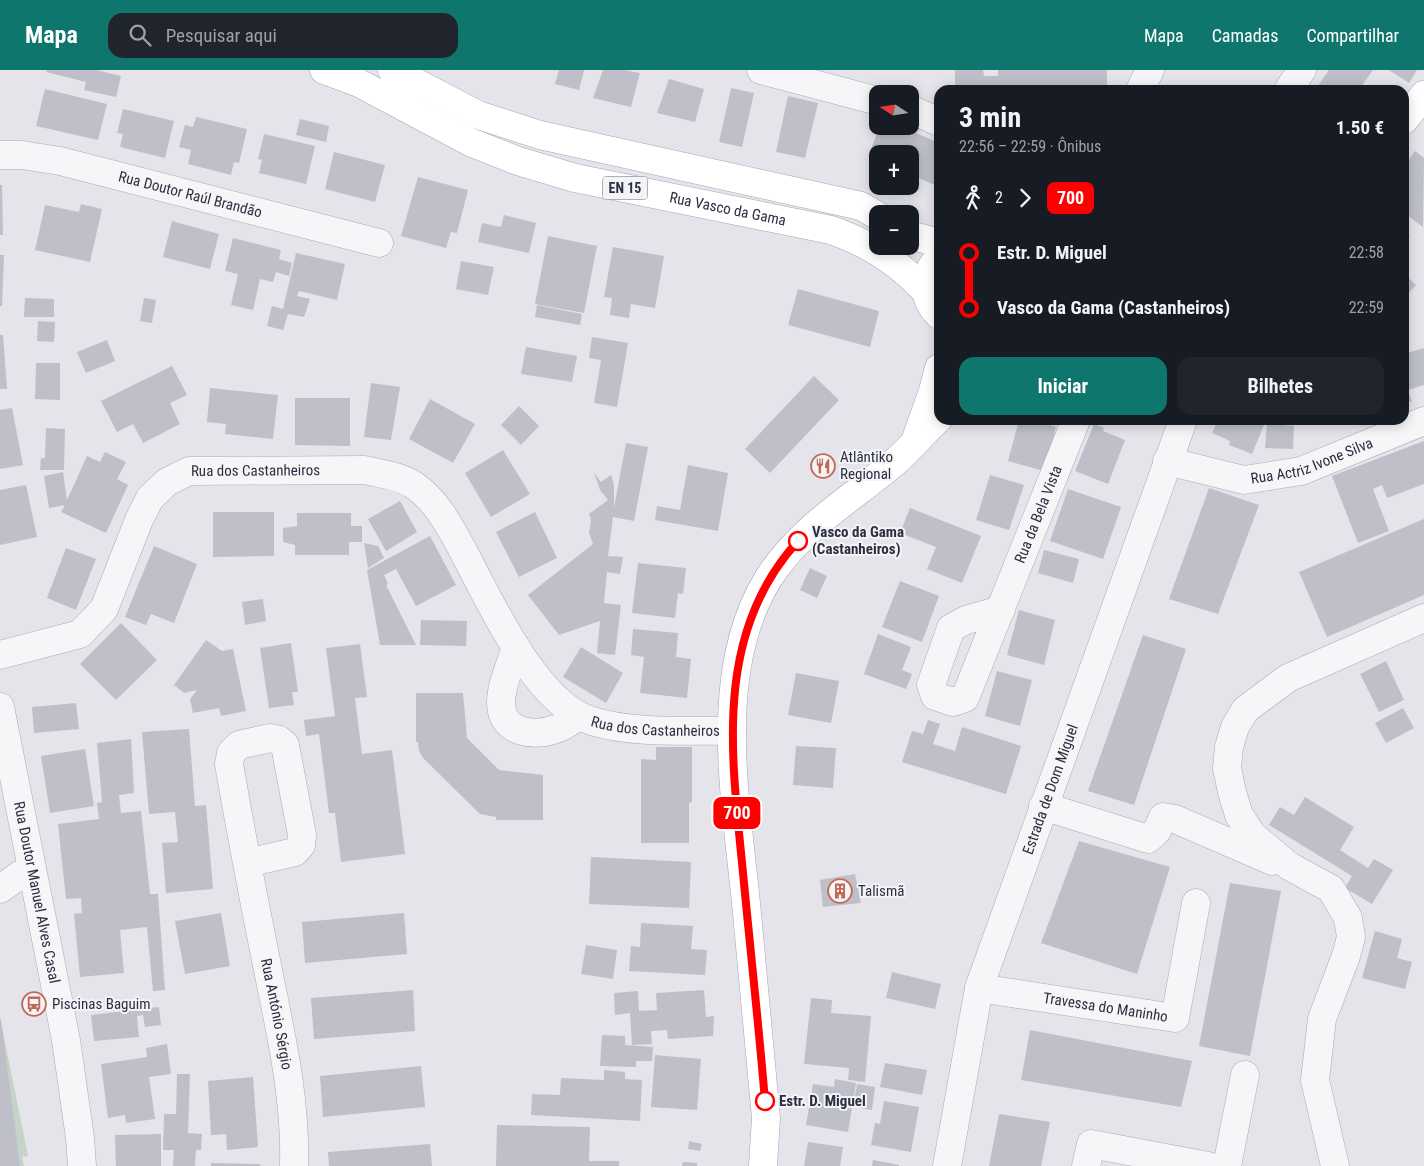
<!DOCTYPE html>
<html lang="pt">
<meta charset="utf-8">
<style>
:root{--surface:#171b24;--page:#20242c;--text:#f1f3f6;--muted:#9ea1a6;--accent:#0f766e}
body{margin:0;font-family:"Roboto Condensed",sans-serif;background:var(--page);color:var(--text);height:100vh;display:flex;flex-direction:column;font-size:19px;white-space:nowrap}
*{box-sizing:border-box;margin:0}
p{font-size:16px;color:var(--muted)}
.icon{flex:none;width:28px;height:28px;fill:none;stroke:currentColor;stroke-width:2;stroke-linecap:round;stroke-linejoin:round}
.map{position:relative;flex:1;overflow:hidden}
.panel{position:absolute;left:934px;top:15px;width:475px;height:340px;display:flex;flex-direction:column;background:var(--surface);border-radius:15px;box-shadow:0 2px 12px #0003}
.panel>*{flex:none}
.badge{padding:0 10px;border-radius:8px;font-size:18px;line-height:32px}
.needle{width:32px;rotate:282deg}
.buttons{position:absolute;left:869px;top:15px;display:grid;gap:10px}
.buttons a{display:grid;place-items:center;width:50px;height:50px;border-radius:10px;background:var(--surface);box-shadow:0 2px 12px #0003;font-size:25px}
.map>.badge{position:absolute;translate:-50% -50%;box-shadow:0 0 0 2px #fff}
.legs{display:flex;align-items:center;gap:8px;height:55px;padding:0 25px;font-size:16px}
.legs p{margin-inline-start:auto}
.summary{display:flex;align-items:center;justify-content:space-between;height:85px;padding:0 25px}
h1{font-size:28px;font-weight:700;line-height:38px}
.action{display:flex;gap:10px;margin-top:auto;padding:10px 25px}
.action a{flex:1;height:58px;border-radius:15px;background:var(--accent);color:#fff;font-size:20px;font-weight:700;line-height:58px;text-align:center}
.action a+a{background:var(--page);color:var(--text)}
ul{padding:0 25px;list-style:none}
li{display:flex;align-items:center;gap:18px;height:55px;font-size:19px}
li i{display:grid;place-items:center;width:8px;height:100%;margin:0 6px;background:currentColor}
li i::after{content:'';width:12px;height:12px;margin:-6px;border:4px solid;border-radius:50%;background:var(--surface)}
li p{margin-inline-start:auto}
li:first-child i{background:linear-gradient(#0000 50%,currentColor 0)}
li:last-child i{background:linear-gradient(currentColor 50%,#0000 0)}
header{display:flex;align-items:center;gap:30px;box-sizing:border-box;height:70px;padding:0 25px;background:var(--accent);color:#fff}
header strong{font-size:24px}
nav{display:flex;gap:28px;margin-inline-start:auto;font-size:18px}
.search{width:350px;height:45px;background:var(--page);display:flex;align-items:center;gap:12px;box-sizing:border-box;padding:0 18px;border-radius:15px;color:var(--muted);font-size:19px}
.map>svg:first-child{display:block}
.green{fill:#c6d3c7}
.building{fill:#bfbfca}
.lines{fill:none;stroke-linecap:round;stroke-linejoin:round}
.minor-casing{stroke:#a9aab4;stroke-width:29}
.major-casing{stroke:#a4a5b5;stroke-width:29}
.minor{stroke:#f6f6f9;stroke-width:28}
.major{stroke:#fff;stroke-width:28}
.line-1-casing{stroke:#fff;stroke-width:11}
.line-1{stroke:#f00;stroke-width:8}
.stop-1-dot{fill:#fff;stroke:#f00;stroke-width:2.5}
.labels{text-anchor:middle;stroke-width:4;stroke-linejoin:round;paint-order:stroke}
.shield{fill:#f3f4f8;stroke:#686978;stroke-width:1}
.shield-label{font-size:14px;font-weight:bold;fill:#2d2e41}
.street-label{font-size:15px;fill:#2d2e41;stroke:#f3f4f8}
.poi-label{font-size:15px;fill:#2d2e41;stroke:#f3f4f8;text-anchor:start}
.stop-label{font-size:15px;font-weight:bold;fill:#2d2e41;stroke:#f3f4f8;text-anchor:start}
</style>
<header>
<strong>Mapa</strong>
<div class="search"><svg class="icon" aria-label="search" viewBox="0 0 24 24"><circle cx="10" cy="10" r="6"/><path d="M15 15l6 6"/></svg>Pesquisar aqui</div>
<nav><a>Mapa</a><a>Camadas</a><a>Compartilhar</a></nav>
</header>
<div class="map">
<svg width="1424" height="1096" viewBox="0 0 1424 1096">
<rect width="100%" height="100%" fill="#e4e4ea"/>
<!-- green -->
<polygon class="green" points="0,948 28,1086 22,1087 24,1096 0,1096"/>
<!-- building -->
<g class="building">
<polygon points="47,0 96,0 121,6 116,27 84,20 86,12 46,2"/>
<polygon points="559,0 584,0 579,20 555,14"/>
<polygon points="603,0 624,0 640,3 631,37 593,28"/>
<polygon points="955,0 983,0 984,6 998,6 998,0 1107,0 1107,20 955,19"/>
<polygon points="1329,0 1373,0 1361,17 1365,20 1315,20"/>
<polygon points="1389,0 1417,0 1409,13"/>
<polygon points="669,9 704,19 695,52 657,43"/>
<polygon points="731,18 754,23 742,77 719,72"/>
<polygon points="45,19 107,34 98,70 36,56"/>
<polygon points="788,26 818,33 805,88 776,82"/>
<polygon points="123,39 174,51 165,88 120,77 123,64 117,63"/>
<polygon points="196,47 247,59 239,93 234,92 231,105 188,94 191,80 179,77 185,55 193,57"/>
<polygon points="300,49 329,56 326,72 296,65"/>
<polygon points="880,56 900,56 939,73 939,117 910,104 910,84 878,84 878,88 869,84"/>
<polygon points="264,64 315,76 306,114 259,103 262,90 258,89"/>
<polygon points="1415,81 1424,88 1423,157 1404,143 1404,97"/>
<polygon points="334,82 385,95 375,132 325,119"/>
<polygon points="418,107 468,120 457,163 451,162 446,178 401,166"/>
<polygon points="0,115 2,115 3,165 0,165"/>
<polygon points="81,134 102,139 90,192 35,180 45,135 79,142"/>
<polygon points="504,145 536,153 529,183 478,172 482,153 501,157"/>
<polygon points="172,151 219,164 210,199 163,187"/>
<polygon points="1404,161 1410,166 1404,174"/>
<polygon points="548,166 597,176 584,243 535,234"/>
<polygon points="233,168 281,180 279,189 292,193 289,206 276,202 273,212 260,209 253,240 231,235 238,204 225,201"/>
<polygon points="613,177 664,186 655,238 631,234 629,248 610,245 612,228 604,227"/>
<polygon points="296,183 345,194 337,230 299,221 297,226 310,229 304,247 288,244 283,260 267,256 272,236 283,239"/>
<polygon points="0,185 4,185 2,236 0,236"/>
<polygon points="461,191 494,197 488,225 456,219"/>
<polygon points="1404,204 1416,215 1404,228"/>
<polygon points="798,219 879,241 870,277 788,255"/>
<polygon points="25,228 54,229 54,247 24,247"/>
<polygon points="144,228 156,230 152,253 140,251"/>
<polygon points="537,235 582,244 580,255 535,247"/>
<polygon points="38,251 55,252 54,272 37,271"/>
<polygon points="0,265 3,265 7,319 0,319"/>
<polygon points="592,267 628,273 617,337 594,333 601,290 589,288"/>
<polygon points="107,270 115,291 86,303 77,282"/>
<polygon points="526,277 577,286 572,312 521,304"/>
<polygon points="1424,278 1424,315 1408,320 1412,331 1404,333 1404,284"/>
<polygon points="36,293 60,293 60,330 35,329"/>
<polygon points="172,296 187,325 170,333 180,354 143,373 133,354 117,362 101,331"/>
<polygon points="814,306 839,330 770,403 745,379"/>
<polygon points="371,313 400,317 391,370 364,367"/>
<polygon points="210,318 278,325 273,369 225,364 226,354 207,352"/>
<polygon points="295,328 350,328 350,376 295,375"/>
<polygon points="430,329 475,354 453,393 409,369"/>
<polygon points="519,336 539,356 521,375 501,355"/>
<polygon points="12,338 23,395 0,399 0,340"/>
<polygon points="1019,350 1034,350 1056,357 1044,401 1008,391"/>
<polygon points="1218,350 1266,350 1252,384 1229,375 1230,371 1212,363"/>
<polygon points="1094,354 1104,358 1103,361 1125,370 1108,414 1075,401"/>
<polygon points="1267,354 1294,356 1293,379 1265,378"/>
<polygon points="46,358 65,359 64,400 40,400 41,388 45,388"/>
<polygon points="1424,371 1424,414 1387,428 1382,415 1373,419 1389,461 1358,473 1332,406"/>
<polygon points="626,373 648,377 634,451 613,447 608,486 623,487 620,504 607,502 604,533 621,535 615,585 597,583 600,551 559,565 528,525 593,474 589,463 591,450 589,444 608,430 600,420 594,403 601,412 611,405 614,415 614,438"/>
<polygon points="503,380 530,424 491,447 465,403"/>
<polygon points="105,382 126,392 117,409 128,415 106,463 61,442 65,435 49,438 44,406 63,402 67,430 87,386 100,392"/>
<polygon points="688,395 728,403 718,461 655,450 657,436 680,440"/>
<polygon points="990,405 1024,415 1009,460 976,450"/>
<polygon points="26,415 37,467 0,475 0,420"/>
<polygon points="1209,418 1259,435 1218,544 1169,529"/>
<polygon points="1068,419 1121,437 1103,489 1050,471"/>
<polygon points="400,431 417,462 386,481 368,449"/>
<polygon points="910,438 981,466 962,513 927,499 936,477 900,463"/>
<polygon points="213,442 274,442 274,486 213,487"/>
<polygon points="535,442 557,488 519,507 496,462"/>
<polygon points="297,443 351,443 351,456 362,456 362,472 349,472 349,485 295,485 295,475 283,472 283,458 297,456"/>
<polygon points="1424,449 1424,525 1327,567 1299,502"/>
<polygon points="430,466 456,515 416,536 396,499 384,505 388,514 386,515 416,575 380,575 367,500"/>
<polygon points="364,473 378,476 384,488 368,498"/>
<polygon points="154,476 197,494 174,553 151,544 146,555 125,547"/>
<polygon points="66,478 96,489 76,540 47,528"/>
<polygon points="1044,480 1079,489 1073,513 1038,503"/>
<polygon points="638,493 686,498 683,524 678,523 675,548 632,543"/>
<polygon points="810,498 827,506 817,528 800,520"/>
<polygon points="900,511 939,526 922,572 882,557"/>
<polygon points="263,529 266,551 245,555 242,532"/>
<polygon points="1019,540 1055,550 1044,595 1007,585"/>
<polygon points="421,550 467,551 466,576 420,575"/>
<polygon points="121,553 157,590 116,630 80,594"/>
<polygon points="633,559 678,563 676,587 691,589 687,628 640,623 644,587 631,585"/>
<polygon points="878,564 911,577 902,600 912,604 906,619 864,604"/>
<polygon points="1143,565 1186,579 1134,735 1088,721"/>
<polygon points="206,570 222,581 233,579 246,641 221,646 219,638 193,643 190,629 197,620 184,623 174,615"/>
<polygon points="291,573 298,622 292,622 294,635 269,638 260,578"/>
<polygon points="360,574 367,627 355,628 362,684 392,680 405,784 341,792 335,743 329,743 319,664 306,666 304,650 335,646 326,578"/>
<polygon points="581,577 623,603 606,633 563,607"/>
<polygon points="1386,591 1404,630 1379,642 1360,604"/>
<polygon points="997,601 1032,610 1020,656 985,646"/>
<polygon points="796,603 839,611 831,653 788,645"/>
<polygon points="416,623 463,623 467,668 499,700 543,705 543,750 496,750 496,747 480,744 423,688 419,681 418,672 416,672"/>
<polygon points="76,633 79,659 34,663 32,637"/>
<polygon points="1403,638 1414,658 1386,673 1375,653"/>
<polygon points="928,650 940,654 933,674 955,681 962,657 1021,676 1006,724 902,692 912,661 923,664"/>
<polygon points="189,659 195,736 206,735 213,819 166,823 162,773 178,772 175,742 149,744 142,662"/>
<polygon points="131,669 134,723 119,725 121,743 141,741 150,824 158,824 165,920 153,921 147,857 120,860 124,903 80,907 74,844 82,843 81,828 66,829 58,754 99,749 97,733 102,732 97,673"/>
<polygon points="796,676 836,678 833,718 793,715"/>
<polygon points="656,677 692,677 692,732 689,733 689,773 641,773 641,689 656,690"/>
<polygon points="85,679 94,736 50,743 41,686"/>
<polygon points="1305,727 1354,757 1340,780 1368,798 1374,789 1393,800 1372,834 1345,818 1352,806 1269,755 1280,737 1294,745"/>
<polygon points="1079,771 1170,797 1137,904 1041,873"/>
<polygon points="591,787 691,792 689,838 589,834"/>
<polygon points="855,804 861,833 823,837 820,810"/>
<polygon points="1230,813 1281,821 1250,986 1199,976"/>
<polygon points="221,843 230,896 185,904 175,851"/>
<polygon points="404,843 407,884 305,893 302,852"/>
<polygon points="641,853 693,856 691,879 707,880 705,905 629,901 631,876 640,877"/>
<polygon points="1375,861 1402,869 1397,888 1412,892 1405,919 1362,908"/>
<polygon points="586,875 617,880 613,909 581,904"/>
<polygon points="892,902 941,914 935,939 886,928"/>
<polygon points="413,920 415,961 314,969 311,928"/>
<polygon points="704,920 706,947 714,946 713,966 668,969 667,960 651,961 652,974 632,975 630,943 615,945 614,923 638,921 639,941 657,940 656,923"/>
<polygon points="811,928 832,930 831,943 871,946 865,1012 848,1010 849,998 804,994"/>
<polygon points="159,937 161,955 145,957 143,945 137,946 139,967 94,971 91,945"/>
<polygon points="0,949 1,949 20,1096 0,1096"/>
<polygon points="1030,960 1192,991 1181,1037 1021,1010"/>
<polygon points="602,965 625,966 625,975 653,977 652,991 636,991 636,997 600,996"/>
<polygon points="167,974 171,1004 149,1007 155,1049 126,1053 125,1045 108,1048 101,994 147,987 146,978"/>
<polygon points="655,985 701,989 697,1040 651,1037"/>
<polygon points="885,993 927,1000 922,1025 880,1017"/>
<polygon points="421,996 425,1037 323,1047 320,1006"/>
<polygon points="604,1000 625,1002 625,1009 642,1010 640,1051 531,1045 532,1024 560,1025 561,1008 604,1010"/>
<polygon points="177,1004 190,1004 188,1063 202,1064 201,1080 196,1080 195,1096 173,1096 174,1080 163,1080 164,1044 176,1044"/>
<polygon points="253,1007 258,1077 227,1080 226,1064 211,1065 208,1011"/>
<polygon points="835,1009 856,1013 848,1062 806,1055 813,1014 834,1017"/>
<polygon points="857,1014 875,1017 872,1040 853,1037"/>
<polygon points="884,1031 919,1037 911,1082 871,1075 875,1053 880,1054"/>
<polygon points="999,1044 1050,1052 1041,1096 989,1096"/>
<polygon points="497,1055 590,1057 589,1091 619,1091 619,1096 496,1096"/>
<polygon points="161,1064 161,1096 116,1096 115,1065"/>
<polygon points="689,1071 702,1074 700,1081 688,1079"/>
<polygon points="808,1072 843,1077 840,1096 804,1096"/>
<polygon points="430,1074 432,1096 329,1096 328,1082"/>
<polygon points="873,1090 899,1095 899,1096 872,1096"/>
<polygon points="683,1092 697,1093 697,1096 682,1096"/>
<polygon points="211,1093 260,1094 260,1096 211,1096"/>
</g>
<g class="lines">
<!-- minor casing -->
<g class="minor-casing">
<g id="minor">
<polyline points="761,0 878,31"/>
<polyline points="1140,20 1150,0"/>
<polyline points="1288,20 1302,0"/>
<polyline points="910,39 939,52"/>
<path id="s1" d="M0,85H22L60,91L379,173"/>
<path id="s2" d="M1167,391L1244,410L1301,401L1424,351"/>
<path id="s3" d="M1001,540L966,550L951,558L931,615L935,626L953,632L965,628L1076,350"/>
<path d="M516,577C511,594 501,614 501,633C501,663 533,667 556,659C564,657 572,650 579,646"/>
<path id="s4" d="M0,585L80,564L104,539L139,450L150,428L167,412L189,401L365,400C381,404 402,406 415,416C437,431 450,457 462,479C489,529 535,634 592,651C633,664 688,660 732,661"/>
<path id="s5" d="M0,637L66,970L80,1068L82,1096"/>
<polyline points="1043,736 1148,769 1157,761 1163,747 1175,749 1272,791"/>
<path id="s6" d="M247,793L295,782L301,775L302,765L285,675L279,670L270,668L239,675L231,683L229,694C241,763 254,831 268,900C281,965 296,1029 294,1096"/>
<polyline points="0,819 20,805 32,799"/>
<path id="s7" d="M979,918L1175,948L1196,833"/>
<path id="s8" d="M947,1096L979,918L1183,350"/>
<polyline points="1086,1096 1091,1074 1208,1096"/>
<polyline points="1227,1096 1245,1005"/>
<polyline points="1335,1096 1315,1010 1322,949 1346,886 1351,867 1348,848 1331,819 1289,796 1252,765 1239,745 1232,722 1227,698 1229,677 1235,657 1245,640 1288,608 1424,548"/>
</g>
</g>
<!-- major casing -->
<g class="major-casing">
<g id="major">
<path id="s9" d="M324,0L359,13L470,72L518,91L575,108L831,160C869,173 899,192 926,222"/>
<polyline points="392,0 478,45 540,65 861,136 878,146"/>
<polyline points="1404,50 1424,25"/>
<polyline points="910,165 939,173"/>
<path d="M939,188C922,204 922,229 939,245"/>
<polyline points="917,366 933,321 939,298"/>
<path d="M763,1096L766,1048C760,977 753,905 746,833C736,731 711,601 768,509C800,458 850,430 895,392C910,379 924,362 939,348"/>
</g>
</g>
<!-- minor -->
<use href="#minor" class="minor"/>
<!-- major -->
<use href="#major" class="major"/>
</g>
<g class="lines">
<!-- line-1 casing -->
<g class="line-1-casing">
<path id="line-1" d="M765,1031C759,958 751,886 744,813C733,695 710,567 798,471"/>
</g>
<!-- line-1 -->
<use href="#line-1" class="line-1"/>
</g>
<!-- icons -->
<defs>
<g id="restaurant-ring" transform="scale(1.25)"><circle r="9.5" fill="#f3f4f8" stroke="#c26956" stroke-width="1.5"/><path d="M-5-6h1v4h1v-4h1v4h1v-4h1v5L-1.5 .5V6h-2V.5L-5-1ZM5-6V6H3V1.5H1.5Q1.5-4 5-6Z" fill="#c26956"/></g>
<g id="building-ring" transform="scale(1.25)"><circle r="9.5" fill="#f3f4f8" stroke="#c26956" stroke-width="1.5"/><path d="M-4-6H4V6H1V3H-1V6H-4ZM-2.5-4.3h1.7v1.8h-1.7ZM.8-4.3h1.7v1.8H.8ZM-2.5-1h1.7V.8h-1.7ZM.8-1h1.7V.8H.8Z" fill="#c26956"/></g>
<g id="bus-ring" transform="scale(1.25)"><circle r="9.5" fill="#f3f4f8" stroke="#c26956" stroke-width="1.5"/><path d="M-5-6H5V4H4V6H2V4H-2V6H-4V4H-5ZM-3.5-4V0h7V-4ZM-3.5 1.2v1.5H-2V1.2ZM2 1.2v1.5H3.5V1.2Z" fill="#c26956"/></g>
</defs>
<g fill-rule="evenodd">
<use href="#restaurant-ring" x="823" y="396"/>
<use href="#building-ring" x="840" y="821"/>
<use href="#bus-ring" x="34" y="934"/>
</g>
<!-- markers -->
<g class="stop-1-dot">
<circle cx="798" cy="471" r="9"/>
<circle cx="765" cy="1031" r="9"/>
</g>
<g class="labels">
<!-- shield labels -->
<rect class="shield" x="602.5" y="106.5" width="45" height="23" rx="4"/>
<g class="shield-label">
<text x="625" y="123">EN 15</text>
</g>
<!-- street labels -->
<g class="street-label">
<text dy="5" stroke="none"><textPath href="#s1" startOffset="195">Rua Doutor Raúl Brandão</textPath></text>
<text dy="5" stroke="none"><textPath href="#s9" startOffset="430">Rua Vasco da Gama</textPath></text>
<text dy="5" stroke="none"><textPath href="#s2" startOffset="150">Rua Actriz Ivone Silva</textPath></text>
<text dy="5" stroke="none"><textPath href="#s4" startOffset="352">Rua dos Castanheiros</textPath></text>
<text dy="5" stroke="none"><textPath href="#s3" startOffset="355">Rua da Bela Vista</textPath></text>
<text dy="5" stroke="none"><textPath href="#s4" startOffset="878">Rua dos Castanheiros</textPath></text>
<text dy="5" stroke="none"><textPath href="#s8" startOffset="392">Estrada de Dom Miguel</textPath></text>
<text dy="5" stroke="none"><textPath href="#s5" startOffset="189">Rua Doutor Manuel Alves Casal</textPath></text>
<text dy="5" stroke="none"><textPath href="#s7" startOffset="128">Travessa do Maninho</textPath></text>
<text dy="5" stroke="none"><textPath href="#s6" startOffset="486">Rua António Sérgio</textPath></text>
</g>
<!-- poi labels -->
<g class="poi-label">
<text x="840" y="392">Atlântiko<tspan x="840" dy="17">Regional</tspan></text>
<text x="858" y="826">Talismã</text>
<text x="52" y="939">Piscinas Baguim</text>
</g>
<!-- stop labels -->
<g class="stop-label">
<text x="812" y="467">Vasco da Gama<tspan x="812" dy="17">(Castanheiros)</tspan></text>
<text x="779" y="1036">Estr. D. Miguel</text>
</g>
</g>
</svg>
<div class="buttons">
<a><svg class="needle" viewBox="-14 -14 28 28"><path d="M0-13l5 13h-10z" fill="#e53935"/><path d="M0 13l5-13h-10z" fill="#9ea1a6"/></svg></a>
<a>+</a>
<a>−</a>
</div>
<b class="badge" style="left:737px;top:743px;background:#f00;color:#fff">700</b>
<section class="panel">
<div class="summary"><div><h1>3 min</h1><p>22:56 – 22:59 · Ônibus</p></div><b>1.50 €</b></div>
<div class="legs"><svg class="icon" aria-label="walk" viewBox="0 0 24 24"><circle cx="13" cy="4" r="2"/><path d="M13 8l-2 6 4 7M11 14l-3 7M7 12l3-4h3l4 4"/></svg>2<svg class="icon" aria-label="forward" viewBox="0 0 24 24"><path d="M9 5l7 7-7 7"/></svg><b class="badge" style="background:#f00;color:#fff">700</b></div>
<ul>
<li><i style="color:#f00"></i><b>Estr. D. Miguel</b><p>22:58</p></li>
<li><i style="color:#f00"></i><b>Vasco da Gama (Castanheiros)</b><p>22:59</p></li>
</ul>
<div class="action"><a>Iniciar</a><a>Bilhetes</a></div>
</section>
</div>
